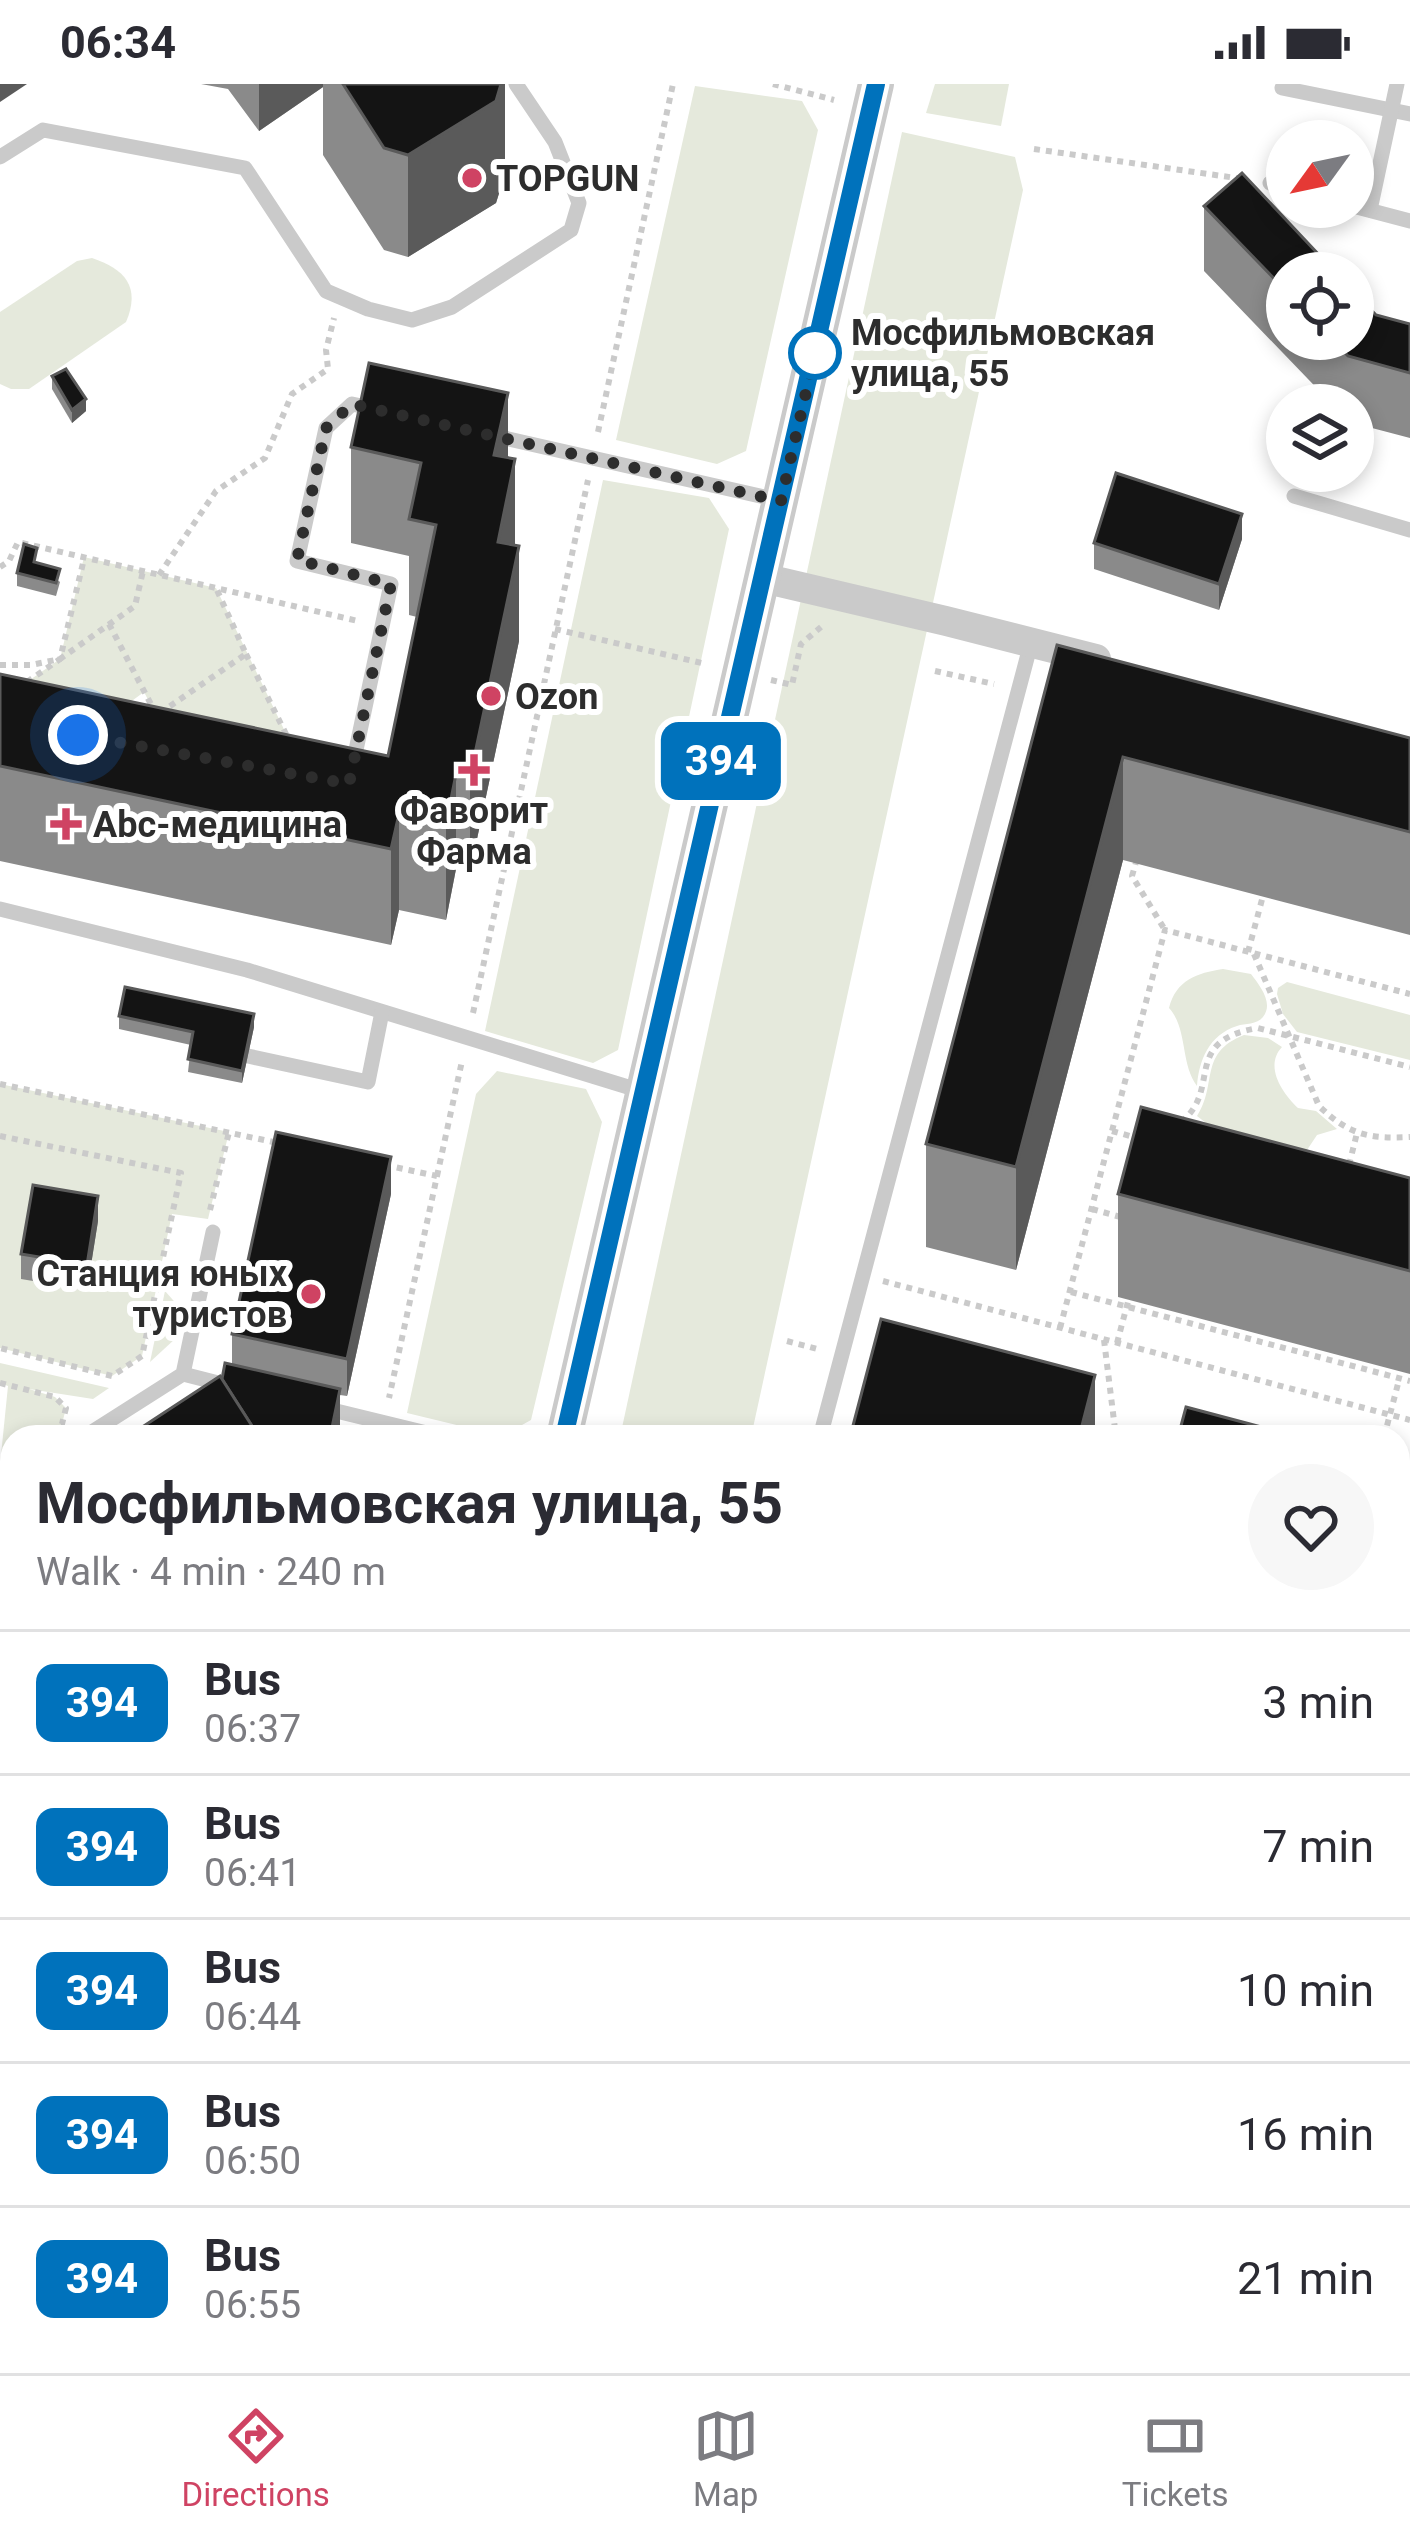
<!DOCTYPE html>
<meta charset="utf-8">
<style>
:root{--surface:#fff;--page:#f7f7f7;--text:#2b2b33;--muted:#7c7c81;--line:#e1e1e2;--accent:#cf4363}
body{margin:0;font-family:Roboto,sans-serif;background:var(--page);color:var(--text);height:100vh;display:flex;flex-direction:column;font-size:45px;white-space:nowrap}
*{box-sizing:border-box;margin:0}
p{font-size:39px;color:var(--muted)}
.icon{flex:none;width:66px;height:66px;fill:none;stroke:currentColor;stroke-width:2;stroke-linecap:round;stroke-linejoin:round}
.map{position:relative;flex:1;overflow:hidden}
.side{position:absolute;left:0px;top:1341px;width:1410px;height:948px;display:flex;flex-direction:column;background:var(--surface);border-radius:36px 36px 0 0;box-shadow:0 6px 18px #0003}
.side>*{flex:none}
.badge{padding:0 24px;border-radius:18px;font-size:42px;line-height:78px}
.needle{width:78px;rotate:237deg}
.controls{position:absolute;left:1266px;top:36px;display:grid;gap:24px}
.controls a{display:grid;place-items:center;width:108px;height:108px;border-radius:50%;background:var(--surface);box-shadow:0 6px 18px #0003;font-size:60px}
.you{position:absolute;width:60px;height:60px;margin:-30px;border:9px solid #fff;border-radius:50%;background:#1a73e8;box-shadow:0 0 0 18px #1a73e833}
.map>.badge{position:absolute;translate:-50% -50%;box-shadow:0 0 0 6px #fff}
.round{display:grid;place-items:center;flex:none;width:126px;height:126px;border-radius:63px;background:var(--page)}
.overview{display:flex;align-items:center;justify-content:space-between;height:204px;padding:0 36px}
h1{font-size:57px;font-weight:700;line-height:90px}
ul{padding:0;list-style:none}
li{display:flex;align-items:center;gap:36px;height:144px;padding:0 36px;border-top:3px solid var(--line)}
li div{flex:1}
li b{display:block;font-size:45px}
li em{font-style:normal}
li .badge{min-width:132px;font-weight:700;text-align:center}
.status{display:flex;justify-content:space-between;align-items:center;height:84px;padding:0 60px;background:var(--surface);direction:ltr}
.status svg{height:33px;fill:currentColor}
.dock{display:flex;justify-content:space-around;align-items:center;height:168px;border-top:3px solid var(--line);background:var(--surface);font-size:33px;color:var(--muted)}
.dock a{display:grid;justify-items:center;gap:6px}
.dock .on{color:var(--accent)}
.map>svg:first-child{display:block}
.green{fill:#e5e9dc}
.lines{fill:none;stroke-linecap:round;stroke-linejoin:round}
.path{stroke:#cacaca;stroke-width:6;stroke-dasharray:6 6;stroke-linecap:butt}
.service{stroke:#cacaca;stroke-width:15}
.minor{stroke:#cacaca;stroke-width:30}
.tertiary{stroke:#cacaca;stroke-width:36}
.wall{fill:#8a8a8a}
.shaded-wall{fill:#5a5a5a}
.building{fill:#141414;stroke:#5a5a5a;stroke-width:3}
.line-casing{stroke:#fff;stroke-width:27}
.line{stroke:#0072bc;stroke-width:18}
.walk{stroke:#2d2d2d;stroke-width:12;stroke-dasharray:0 21.6}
.poi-dot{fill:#cf4363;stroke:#fff;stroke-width:4.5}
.stop-dot{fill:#fff;stroke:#0072bc;stroke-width:6}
.labels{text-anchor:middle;stroke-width:12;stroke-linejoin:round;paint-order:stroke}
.poi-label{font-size:36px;font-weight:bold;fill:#2d2d2d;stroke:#fff;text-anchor:start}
.stop-label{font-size:36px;font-weight:bold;fill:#2d2d2d;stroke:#fff;text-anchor:start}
</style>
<div class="status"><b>06:34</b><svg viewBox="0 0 49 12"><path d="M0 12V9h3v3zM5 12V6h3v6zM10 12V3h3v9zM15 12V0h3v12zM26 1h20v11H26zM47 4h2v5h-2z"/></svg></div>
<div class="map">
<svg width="1410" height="2289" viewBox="0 0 1410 2289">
<rect width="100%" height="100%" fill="#fff"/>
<!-- green -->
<g class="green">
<polygon points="935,0 1009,0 1001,42 926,29"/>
<polygon points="695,2 802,17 818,46 746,367 717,380 616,356"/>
<polygon points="902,48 1015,73 1023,106 751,1353 620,1353"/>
<path d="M92,174C125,185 141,203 126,238L29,305H11L0,300V228L77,177Z"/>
<polygon points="603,396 709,414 729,445 618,966 593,979 485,947"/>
<polygon points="84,473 216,504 292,662 156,631 144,608 110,633 14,607 60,575"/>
<path d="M1223,885L1251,890C1260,902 1274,919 1263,933C1257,941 1245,939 1237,942C1209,951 1199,976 1197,1002C1180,979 1188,945 1169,924C1176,896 1197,889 1223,885Z"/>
<polygon points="1287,898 1410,931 1410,976 1297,948 1283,930 1277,910 1278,904"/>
<path d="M1244,951L1268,954L1282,963C1264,982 1282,1009 1298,1024L1316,1027L1337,1045L1317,1051L1305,1069L1214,1051L1206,1039L1197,1032C1218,1000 1198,969 1244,951Z"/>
<polygon points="497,987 586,1005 602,1038 531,1336 502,1352 407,1329 476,1010"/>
<polygon points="0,1000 229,1048 208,1135 172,1130 142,1272 112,1292 0,1264"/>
<polygon points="165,1207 180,1224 176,1254 150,1278"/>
<polygon points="0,1279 109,1304 93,1315 29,1305 55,1313 66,1324 62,1340 42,1353 12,1353 12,1373 0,1381 8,1302 0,1299"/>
<polygon points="454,2277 555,2277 610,2289 450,2289"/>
</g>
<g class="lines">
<!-- path -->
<g class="path">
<polyline points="773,0 834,16"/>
<polyline points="1034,65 1243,95"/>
<polyline points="598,348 673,0"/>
<polyline points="0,483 9,477 18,458 358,537"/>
<polyline points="159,491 216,407 265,374 292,310 328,285 326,266 334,234"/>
<polyline points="109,540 155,628"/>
<polyline points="555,545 706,580"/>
<polyline points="246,570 290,658"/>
<polyline points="0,581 31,581 60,575 135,522 143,487"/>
<polyline points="935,587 994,600"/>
<polyline points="771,596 792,601 801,560 821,543"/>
<polyline points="27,598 60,575 84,475"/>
<polyline points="160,629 246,570 216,504"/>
<polyline points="1137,775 1132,792 1165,846"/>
<polyline points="1248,868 1264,808"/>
<path d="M1254,870L1319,1022C1349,1051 1369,1055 1410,1053"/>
<polyline points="473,929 588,396"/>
<polyline points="0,1000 278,1059"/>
<path d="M1181,1038C1223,1005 1180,957 1258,944L1410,983"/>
<polyline points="1112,1047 1137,1054"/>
<polyline points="0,1052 181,1089 142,1272 112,1292 0,1264"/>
<polyline points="385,1081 437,1092 389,1314"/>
<polyline points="1349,1081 1357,1049"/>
<polyline points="437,1092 462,977"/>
<polyline points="1092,1125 1124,1134"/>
<polyline points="210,1126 229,1048"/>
<polyline points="883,1197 1410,1336"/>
<polyline points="1071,1208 1410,1297"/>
<polyline points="1060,1244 1165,846 1410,910"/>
<polyline points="1104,1256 1116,1353"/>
<polyline points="787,1257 821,1266"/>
<polyline points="1117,1259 1130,1210"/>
<polyline points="0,1299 55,1313 66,1324 62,1340 42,1353"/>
<polyline points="1087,1348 1107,1353"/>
<polyline points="1384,1353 1399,1296"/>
<polyline points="1398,1635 1410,1638"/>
<polyline points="1398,1724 1410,1743"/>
<polyline points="0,2037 12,2040"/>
<polyline points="0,2166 12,2169"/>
<polyline points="1398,2239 1410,2241"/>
<polyline points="555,2277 610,2289"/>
<polyline points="274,2284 291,2277"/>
<polyline points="1149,2286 1164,2289"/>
<polyline points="450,2289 454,2277"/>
<polyline points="654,2289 657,2277"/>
<polyline points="1078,2289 1079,2277"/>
</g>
<!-- service -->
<g class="service">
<polyline points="1282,4 1410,30"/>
<polyline points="0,73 43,46 245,84 326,207 368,225 412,236 452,223 571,146 579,119 555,58 516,0"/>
<polyline points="1270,99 1287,104"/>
<polyline points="1353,122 1410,137"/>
<polyline points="1370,126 1397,0"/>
<polyline points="491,351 778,416"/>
<polyline points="1294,412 1410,446"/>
<polyline points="352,685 391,500 297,477 326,344 352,320 380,326"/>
<polyline points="0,825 247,886 641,1007"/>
<polyline points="248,972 368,998 382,928"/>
<polyline points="183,1290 230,1302"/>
<polyline points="324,1324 443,1353"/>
<polyline points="84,1353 183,1290 213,1148"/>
<polyline points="820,1353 1031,559"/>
<polyline points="0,1407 12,1399"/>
<polyline points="1398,2068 1410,2071"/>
<polyline points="0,2126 12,2129"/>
<polyline points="699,2277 755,2289"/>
<polyline points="326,2289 328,2277"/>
<polyline points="418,2289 421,2277"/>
<polyline points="1121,2289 1123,2277"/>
</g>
<!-- minor -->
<polyline class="minor" points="763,494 946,537 1096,575"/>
<!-- tertiary -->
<g class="tertiary">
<polyline points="564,1353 876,0"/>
<polyline points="0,1904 12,1906"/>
<polyline points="0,1959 12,1961"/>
<polyline points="1347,2277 1404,2289"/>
</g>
</g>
<!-- wall -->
<g class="wall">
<polygon points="201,0 505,0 505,90 496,119 408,173 384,166 323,71 323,3 259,47 228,5"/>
<polygon points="1204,122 1287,189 1287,255 1353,255 1376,231 1410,240 1410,354 1353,339 1353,321 1333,321 1204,187"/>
<polygon points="52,292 86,327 72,339 52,305"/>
<polygon points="351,363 508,374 515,461 519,557 470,788 456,785 446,836 399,826 391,861 0,777 0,682 388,672 417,533 409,531 409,472 351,459"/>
<polygon points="1242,455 1219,526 1094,485 1094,459"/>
<polygon points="37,479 60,498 56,512 17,502 17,489"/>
<polygon points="1057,561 1410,654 1410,851 1123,776 1016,1186 926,1163 926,1060"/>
<polygon points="119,932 254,943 242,999 188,988 191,961 119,945"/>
<polygon points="1410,1094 1410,1290 1118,1213 1118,1110"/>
<polygon points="391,1110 347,1312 340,1311 340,1342 222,1295 232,1280 232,1250"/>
<polygon points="98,1137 87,1206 21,1195 21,1170"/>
<polygon points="1398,1379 1410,1382 1410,1576 1398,1572"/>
<polygon points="12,1429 12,1688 0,1685 0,1436"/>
<polygon points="1398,1815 1410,1818 1410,2012 1398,2008"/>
</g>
<!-- shaded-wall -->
<g class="shaded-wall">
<polygon points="0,0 27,0 0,18"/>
<polygon points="259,0 323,0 323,3 259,47"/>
<polygon points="501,0 505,0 505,90 496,119 408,173 408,71"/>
<polygon points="508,309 508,404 494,371"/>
<polygon points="86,315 86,327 72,339 72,326"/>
<polygon points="515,375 515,471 498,458"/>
<polygon points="1242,430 1242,455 1219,526 1219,500"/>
<polygon points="519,462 519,557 470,788 470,693"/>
<polygon points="1123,673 1123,776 1016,1186 1016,1083"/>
<polygon points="456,690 456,785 446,836 446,740"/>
<polygon points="399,730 399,826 391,861 391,765"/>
<polygon points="254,930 254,943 242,999 242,987"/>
<polygon points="391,1073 391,1110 347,1312 347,1275"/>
<polygon points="98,1112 98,1137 87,1206 87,1181"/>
<polygon points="1095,1291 1095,1353 1079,1353"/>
<polygon points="340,1305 340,1342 338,1353 330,1353"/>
<polygon points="270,2277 278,2277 278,2289 268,2289"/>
</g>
<!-- building -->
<g class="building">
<polygon points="343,0 501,0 496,17 408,71 384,64"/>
<polygon points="1242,89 1336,189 1287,189 1287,208 1204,122"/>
<polygon points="1353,207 1376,231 1410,240 1410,289 1348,272 1332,255 1353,255"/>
<polygon points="369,279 508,309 494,371 515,375 498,458 519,462 470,693 456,690 446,740 399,730 391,765 0,682 0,590 388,672 436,441 409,435 421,379 351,363"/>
<polygon points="66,285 86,315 72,326 52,292"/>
<polygon points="1116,389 1242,430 1219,500 1094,459"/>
<polygon points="24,460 37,464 34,478 60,485 56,499 17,489"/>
<polygon points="1057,561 1410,654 1410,748 1123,673 1016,1083 926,1060"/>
<polygon points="125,903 254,930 242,987 188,975 193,948 119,932"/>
<polygon points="1141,1023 1410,1094 1410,1187 1118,1110"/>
<polygon points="276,1048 391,1073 347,1275 232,1250"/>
<polygon points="33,1101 98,1112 87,1181 21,1170"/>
<polygon points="881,1235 1095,1291 1079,1353 958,1353 946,1350 946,1353 850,1353"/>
<polygon points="225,1279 340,1305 330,1353 259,1353 222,1295"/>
<polygon points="220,1292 259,1353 127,1353"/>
<polygon points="1186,1323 1299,1353 1178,1353"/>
<polygon points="1398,1379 1410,1382 1410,1480 1398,1477"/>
<polygon points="12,1429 12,1539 0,1521 0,1436"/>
<polygon points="0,1588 12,1605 12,1651 0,1648"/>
<polygon points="1398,1815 1410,1818 1410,1908 1398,1905"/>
<polygon points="0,2179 12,2182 12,2277 270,2277 268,2289 0,2289"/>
<polygon points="957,2277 983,2277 1037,2289 954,2289"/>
</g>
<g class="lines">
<!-- line casing -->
<g class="line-casing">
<polyline id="line" points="564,1353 876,0"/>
</g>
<!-- line -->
<use href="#line" class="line"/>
<!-- walk -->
<polyline class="walk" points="78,651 349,700 391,500 297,476 326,344 352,320 781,417 815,269"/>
</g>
<!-- markers -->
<g class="poi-dot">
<circle cx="472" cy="94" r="12"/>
<circle cx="491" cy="612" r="12"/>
<path d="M468 668h12v12h12v12h-12v12h-12v-12h-12v-12h12z"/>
<path d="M60 722h12v12h12v12h-12v12h-12v-12h-12v-12h12z"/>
<circle cx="311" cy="1210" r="12"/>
</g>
<circle class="stop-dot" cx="815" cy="269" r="24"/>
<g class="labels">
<!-- poi labels -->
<g class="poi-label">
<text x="496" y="107">TOPGUN</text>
<text x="515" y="625">Ozon</text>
<text x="474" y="739" text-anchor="middle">Фаворит<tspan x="474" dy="41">Фарма</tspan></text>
<text x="93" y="753">Abc-медицина</text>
<text x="287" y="1202" text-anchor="end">Станция юных<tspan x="287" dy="41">туристов</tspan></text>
</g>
<!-- stop labels -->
<g class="stop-label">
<text x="851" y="261">Мосфильмовская<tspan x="851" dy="41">улица, 55</tspan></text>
</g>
</g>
</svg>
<div class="controls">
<a><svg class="needle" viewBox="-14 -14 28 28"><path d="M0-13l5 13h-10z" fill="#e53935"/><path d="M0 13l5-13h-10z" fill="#7c7c81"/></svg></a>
<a><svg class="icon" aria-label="locate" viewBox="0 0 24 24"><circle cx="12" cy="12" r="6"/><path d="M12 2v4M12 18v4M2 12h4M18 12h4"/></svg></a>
<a><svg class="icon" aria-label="layers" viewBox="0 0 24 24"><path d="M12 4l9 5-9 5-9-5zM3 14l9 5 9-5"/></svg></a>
</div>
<div class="you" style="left:78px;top:651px"></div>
<b class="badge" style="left:721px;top:677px;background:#0072bc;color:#fff">394</b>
<section class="side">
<div class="overview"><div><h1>Мосфильмовская улица, 55</h1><p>Walk · 4 min · 240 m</p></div><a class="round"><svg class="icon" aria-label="heart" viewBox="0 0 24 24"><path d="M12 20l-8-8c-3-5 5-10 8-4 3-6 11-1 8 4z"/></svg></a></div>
<ul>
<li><span class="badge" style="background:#0072bc;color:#fff">394</span><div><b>Bus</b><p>06:37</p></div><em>3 min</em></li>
<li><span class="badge" style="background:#0072bc;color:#fff">394</span><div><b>Bus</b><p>06:41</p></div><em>7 min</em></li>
<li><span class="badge" style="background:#0072bc;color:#fff">394</span><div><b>Bus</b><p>06:44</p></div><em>10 min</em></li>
<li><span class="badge" style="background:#0072bc;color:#fff">394</span><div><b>Bus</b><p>06:50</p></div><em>16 min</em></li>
<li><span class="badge" style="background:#0072bc;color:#fff">394</span><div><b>Bus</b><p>06:55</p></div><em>21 min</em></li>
</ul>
</section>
</div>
<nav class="dock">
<a class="on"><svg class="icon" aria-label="directions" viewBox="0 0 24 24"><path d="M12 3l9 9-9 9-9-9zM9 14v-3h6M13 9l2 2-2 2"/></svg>Directions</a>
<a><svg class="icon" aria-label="map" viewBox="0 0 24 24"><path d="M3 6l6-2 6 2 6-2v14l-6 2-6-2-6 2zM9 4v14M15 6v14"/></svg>Map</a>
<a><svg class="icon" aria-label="tickets" viewBox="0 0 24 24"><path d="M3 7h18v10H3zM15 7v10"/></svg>Tickets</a>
</nav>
